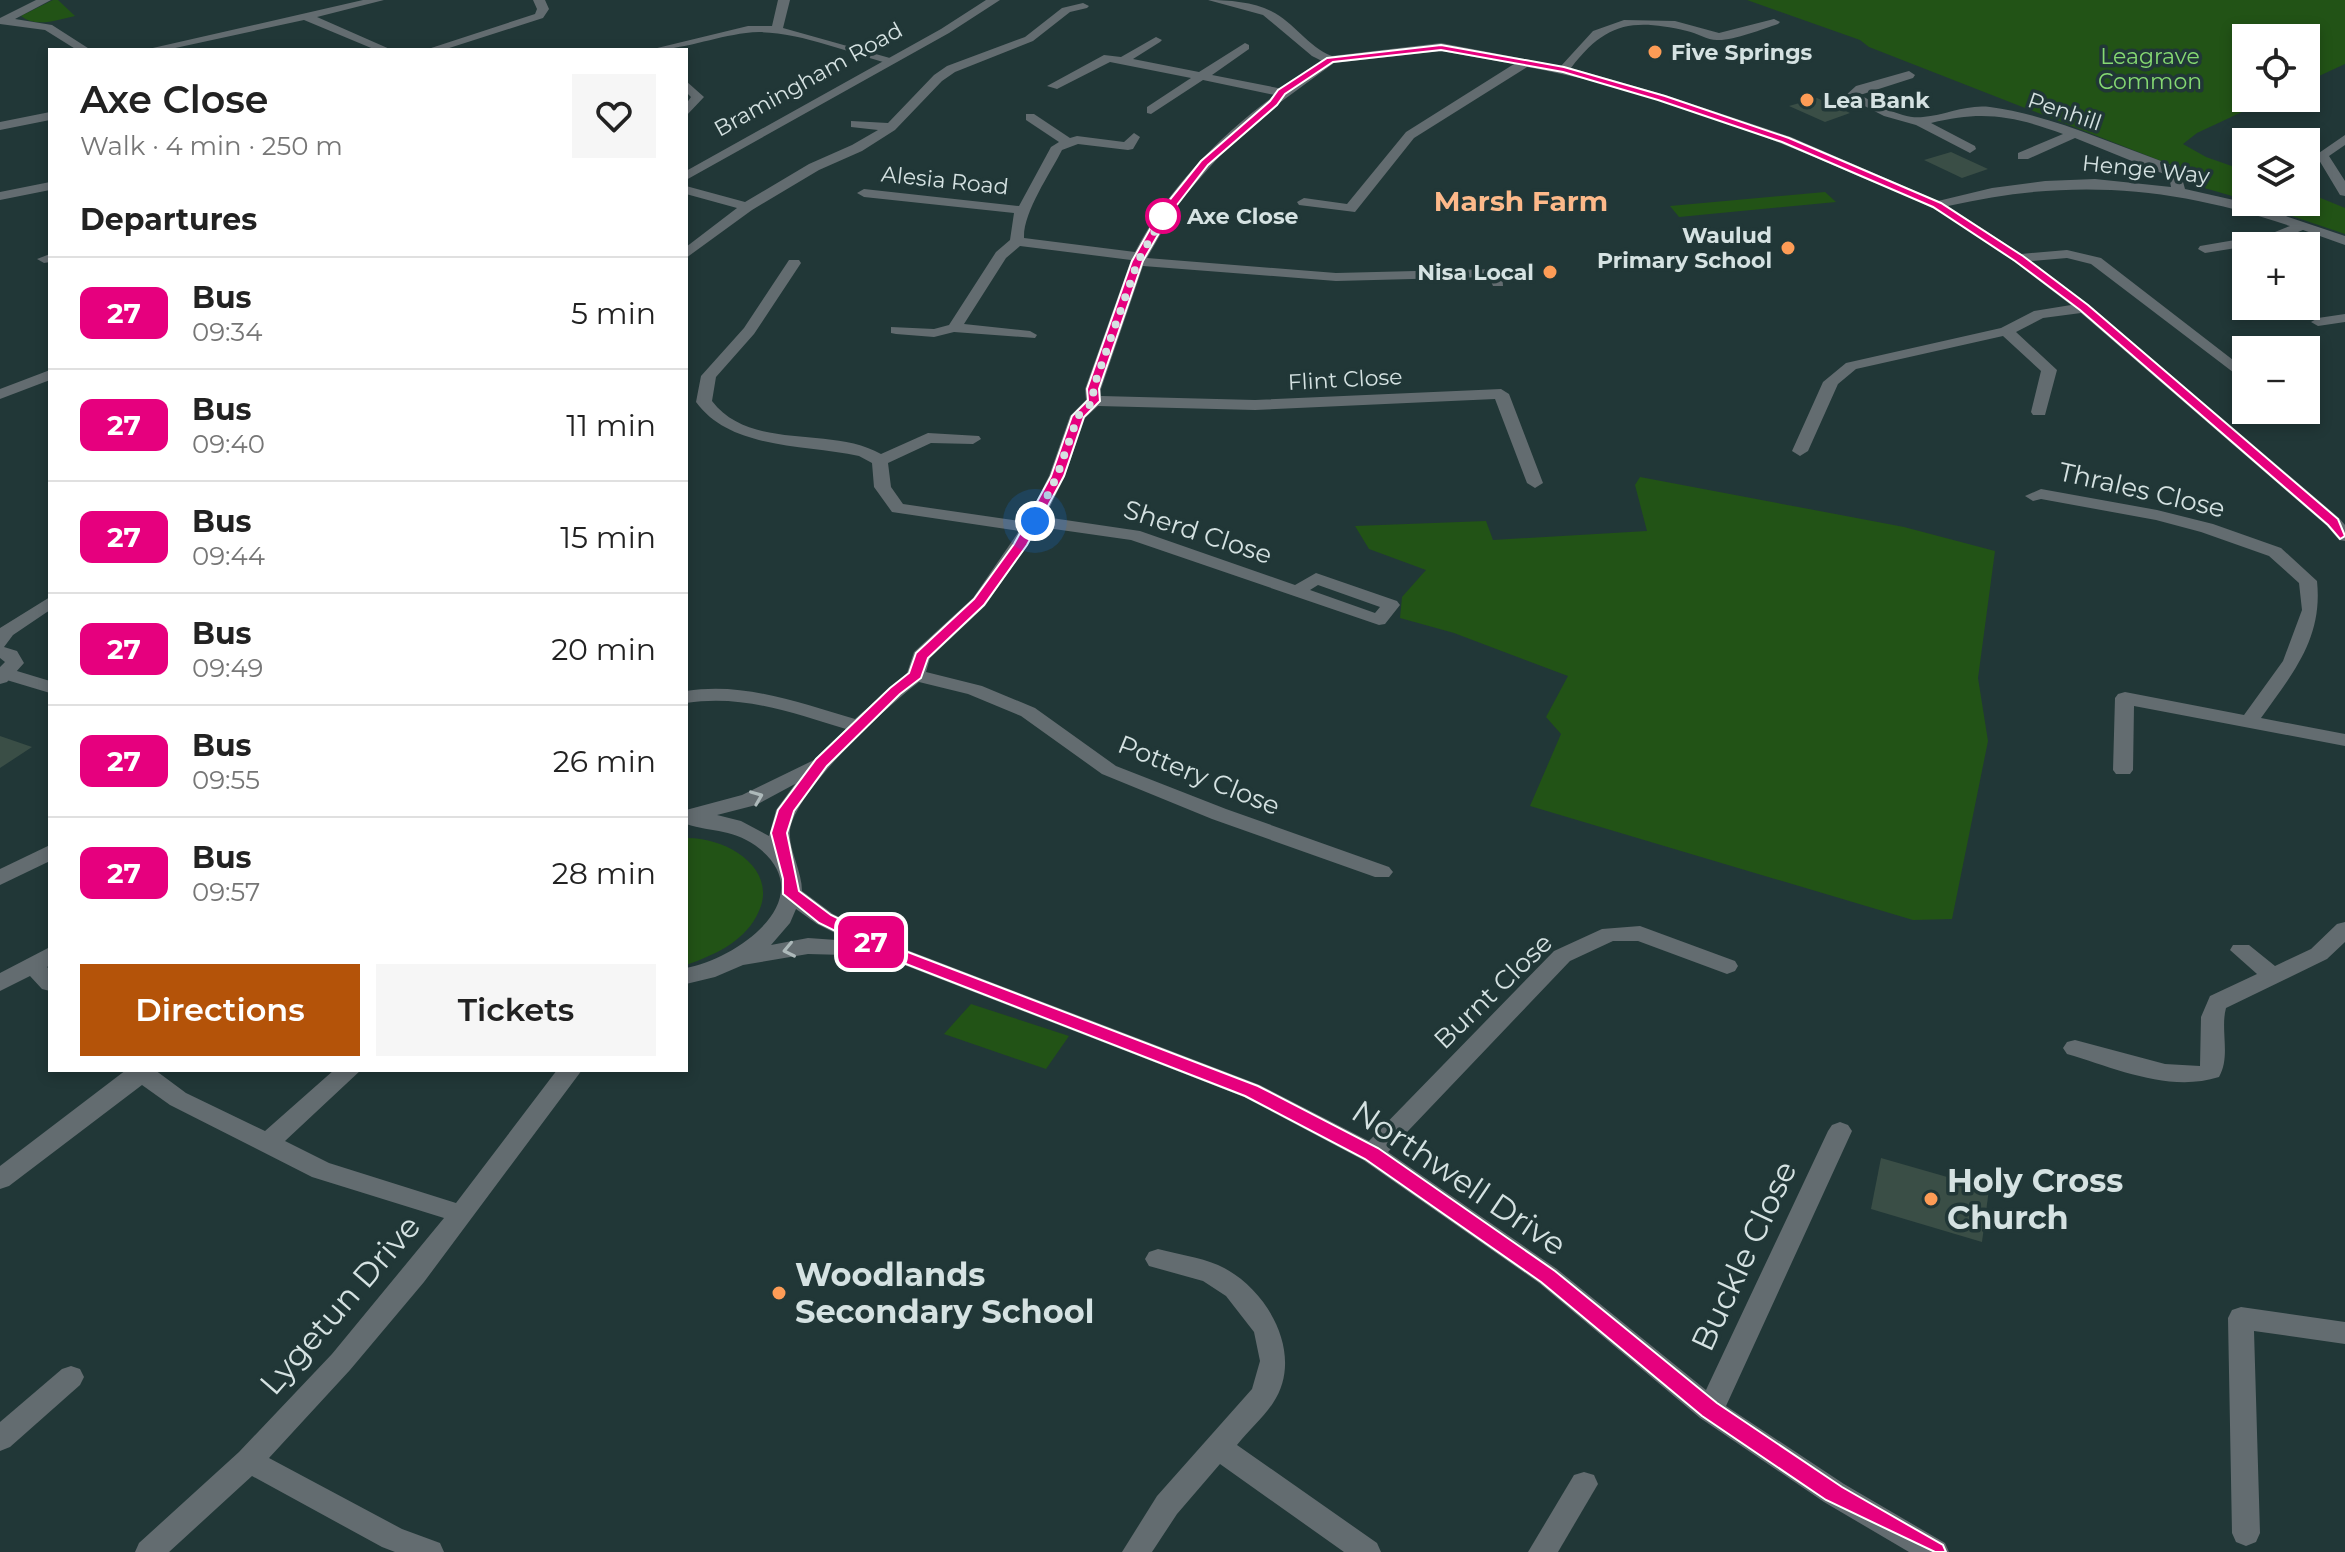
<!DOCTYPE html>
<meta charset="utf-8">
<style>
:root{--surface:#fff;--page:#f6f6f6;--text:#222;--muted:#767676;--line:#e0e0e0;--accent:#b45309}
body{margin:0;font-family:Montserrat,sans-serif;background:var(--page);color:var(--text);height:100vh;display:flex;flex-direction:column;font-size:30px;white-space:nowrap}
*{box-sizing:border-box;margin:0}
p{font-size:26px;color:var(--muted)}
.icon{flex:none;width:44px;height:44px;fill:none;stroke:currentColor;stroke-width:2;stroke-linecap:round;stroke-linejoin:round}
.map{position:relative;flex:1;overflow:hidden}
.panel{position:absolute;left:48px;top:48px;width:640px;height:1024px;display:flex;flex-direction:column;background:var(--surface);border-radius:0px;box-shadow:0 4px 12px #0003}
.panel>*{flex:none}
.badge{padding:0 16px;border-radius:12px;font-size:28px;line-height:52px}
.fabs{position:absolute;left:2232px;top:24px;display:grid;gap:16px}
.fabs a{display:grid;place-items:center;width:88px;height:88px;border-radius:0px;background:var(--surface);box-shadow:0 4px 12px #0003;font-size:40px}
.you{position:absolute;width:40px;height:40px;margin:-20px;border:6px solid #fff;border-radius:50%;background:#1a73e8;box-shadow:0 0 0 12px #1a73e833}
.map>.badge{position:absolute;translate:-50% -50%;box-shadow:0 0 0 4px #fff}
h2{padding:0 32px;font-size:30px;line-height:72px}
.round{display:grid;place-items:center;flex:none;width:84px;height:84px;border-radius:0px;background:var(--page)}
.headline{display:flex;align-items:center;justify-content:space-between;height:136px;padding:0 32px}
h1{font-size:38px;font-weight:600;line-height:60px}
.cta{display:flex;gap:16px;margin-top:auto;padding:16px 32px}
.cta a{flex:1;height:92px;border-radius:0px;background:var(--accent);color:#fff;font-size:32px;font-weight:600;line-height:92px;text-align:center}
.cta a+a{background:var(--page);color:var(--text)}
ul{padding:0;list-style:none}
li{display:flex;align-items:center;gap:24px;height:112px;padding:0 32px;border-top:2px solid var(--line)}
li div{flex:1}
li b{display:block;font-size:30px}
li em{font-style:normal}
li .badge{min-width:88px;font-weight:700;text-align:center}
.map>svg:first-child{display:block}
.green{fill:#225316}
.building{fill:#3a4e46}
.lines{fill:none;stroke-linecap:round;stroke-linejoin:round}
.minor{fill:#636c70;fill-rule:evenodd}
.tertiary{fill:#636c70;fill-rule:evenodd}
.oneway{stroke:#adb9ba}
.line{fill:#e6007e;stroke:#fff;stroke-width:2}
.walk{stroke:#d5e2e2;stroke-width:8;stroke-dasharray:0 14.4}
.poi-dot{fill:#fd9c56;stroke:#213737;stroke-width:3}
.stop-dot{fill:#fff;stroke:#e6007e;stroke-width:4}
.labels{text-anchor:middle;stroke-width:7;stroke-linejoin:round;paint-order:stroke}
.far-poi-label{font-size:22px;font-weight:bold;fill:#d5e2e2;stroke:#213737;text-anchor:start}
.far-park-label{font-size:22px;fill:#85d972;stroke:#213737}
.far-street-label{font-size:22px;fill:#d5e2e2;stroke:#213737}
.far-stop-label{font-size:22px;font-weight:bold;fill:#d5e2e2;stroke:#213737;text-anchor:start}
.street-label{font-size:26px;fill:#d5e2e2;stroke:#213737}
.far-district-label{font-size:28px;font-weight:bold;fill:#fdb98a;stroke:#213737}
.near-street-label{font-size:32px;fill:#d5e2e2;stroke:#213737}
.near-poi-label{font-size:32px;font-weight:bold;fill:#d5e2e2;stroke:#213737;text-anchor:start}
</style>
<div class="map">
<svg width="2345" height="1552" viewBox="0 0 2345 1552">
<rect width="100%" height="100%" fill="#213737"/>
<!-- green -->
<g class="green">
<path d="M53,0H58L75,16C57,20 36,28 21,16Z"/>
<polygon points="1747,0 2345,0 2345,64 2306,82 2306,38 2246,38 2246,98 2272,98 2197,133 2183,144 2206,157 2246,171 2246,200 2194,185 2174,166 1869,47 1860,40"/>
<polygon points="1825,192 1836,202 1679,217 1670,206"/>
<polygon points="2306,192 2345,208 2345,234 2251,202 2306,202"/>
<polygon points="1640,477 1904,527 1995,551 1978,678 1988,741 1952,919 1913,920 1530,806 1561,734 1546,717 1568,676 1454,633 1400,618 1402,597 1426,570 1369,549 1355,526 1486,521 1493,540 1647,531 1635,485"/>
<path d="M686,838C727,837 783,870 756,917C742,943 712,956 686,965Z"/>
<polygon points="971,1004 1069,1036 1046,1069 944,1034"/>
</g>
<!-- building -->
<g class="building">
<polygon points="1817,98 1850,113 1825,122 1789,106"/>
<polygon points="1951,152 1988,169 1962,178 1924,160"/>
<polygon points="0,736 32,747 0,768"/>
<polygon points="1881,1158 1989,1189 1982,1242 1871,1209"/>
</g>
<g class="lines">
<!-- minor -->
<g class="minor">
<polygon points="36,0 51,0 15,19 52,25 91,50 77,50 45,30 0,24 0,18"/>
<polygon points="363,0 384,0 317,17 392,50 376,50 304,20 166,50 144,50"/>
<polygon points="533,0 545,0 549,9 543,18 443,50 425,50 535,14 537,9"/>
<path d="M778,0H790L783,28L897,60L891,64C849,53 788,27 746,33C713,37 683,50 649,50L748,26H772Z"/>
<path d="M1208,0C1228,0 1254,2 1271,11C1294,22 1308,47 1332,56L1441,43L1561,66L1593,31L1624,20L1675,21L1719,33L1774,19L1780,22L1778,24C1763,29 1732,41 1717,40C1707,40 1697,33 1687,31C1632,18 1605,23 1571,68L1665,95L1791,137L1938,201L1992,188L2045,181L2095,179L2171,187L2169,176L2075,138L2028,159H2018V153L2063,134C2014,116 1983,110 1931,123L1975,146L1976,149L1970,153L1916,125L1884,116L1845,96L1856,86L1909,71L1915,75L1913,78L1860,95C1877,104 1903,120 1923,117C1946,115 1967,104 1990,107C2049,115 2105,141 2161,161L2180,171L2185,189L2247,203L2345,236V245L2303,230L2273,242L2205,253L2198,249L2200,246L2270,234L2290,226C2172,186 2070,178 1948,206L2021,254L2067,250L2101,258L2246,370V382L2091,264L2067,258L2031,261L2089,305L2339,518L2345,525V541L2339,540L2327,526L2081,313L2043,318L2016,332L2057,370L2045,415H2033L2031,412L2041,371L2003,336L1856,369L1838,384L1808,451L1800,456L1792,451L1823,382L1846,363L2001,328L2034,311L2071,305C2027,272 1981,234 1932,208C1906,194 1876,184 1849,172C1746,127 1637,87 1527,67L1414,138L1355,212L1299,205L1297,202L1304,198L1347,204L1406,132L1514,64L1441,51L1334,63L1278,104L1225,150L1179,202L1147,258L1336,273L1495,269L1502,273L1503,286H1493L1489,277L1336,281L1143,266L1101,389V396L1255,400L1501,389L1509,394L1543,483L1535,488L1527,483L1495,399L1255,410L1098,406L1085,418L1065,476L1045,517L1140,531L1295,585L1316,573L1397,601L1400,605L1385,624L1379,625L1131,540L1040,527L985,606L930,658L926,672L982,686L1035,708L1116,766L1226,809L1389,867L1393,872L1389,877H1375L1212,819L1102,774L1021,716L968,694L919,682C886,707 796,790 790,830C788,849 802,871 802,891L833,914L902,948L1260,1085L1369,1141L1554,951L1602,929L1640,926L1735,961L1738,966L1735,971L1727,974L1638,941H1613L1570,961L1388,1152L1557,1269L1706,1390L1828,1131L1832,1125L1840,1122L1848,1125L1852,1131L1726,1406L1844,1484L1945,1543L1949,1552H1909L1824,1502L1700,1418L1539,1283L1363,1160L1244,1097L881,956L808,954L743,965L715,977L686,984V968C736,959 821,900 760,849C734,828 713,833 686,824V810L742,795L814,760L846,729C792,713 743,694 686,703V691C746,682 799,703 855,719L907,673L914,652L973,598L1019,531L892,512L874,487L872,463L859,456C805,444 731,450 696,402L701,376L744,328L789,260H799L801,263L754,334L716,377L712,401C751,452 831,425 881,454L928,433L979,436L981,439L973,444L931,443L888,463L891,487L903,504L1026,522L1049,476L1070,416L1086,400L1085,389L1131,260L1020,246L1006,258L964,324L1030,331L1037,335L1035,338L954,332L934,337L896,334L891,333V327L934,329L949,325L996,252L1010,240L1014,213L864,197L857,193L864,189L1019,206L1051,147L1059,142L1026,120V114H1034L1070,138L1077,136L1124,142L1134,133L1140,137L1133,149L1128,150L1078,144L1062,150C1050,174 1023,212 1024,238L1135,252C1168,189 1218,137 1275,95L1203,80L1151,114L1147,113V107L1191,78L1110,62L1057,89L1047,86L1104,55L1121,57L1156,37L1162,40L1160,42L1133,59L1199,72L1245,43L1249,45V49L1212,75L1283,89L1322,61L1312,56L1263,15ZM1318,585L1380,607L1375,613L1310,590ZM795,784L776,810L769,836L741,821L717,815L756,805ZM796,909L817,924L851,941L808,938L771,945L790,923Z"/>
<polygon points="1083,3 1089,6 1087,8 1070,12 1033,41 955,72 942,81 895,130 862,151 819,170 752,210 686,258 686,247 737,208 686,194 686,186 745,202 809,164 852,145 878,130 851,127 851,121 888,123 934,75 947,66 1025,37 1062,8"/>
<polygon points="686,81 704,97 686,116 686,104 691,97 686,92"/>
<polygon points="50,112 50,120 0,130 0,122"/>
<polygon points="2345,135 2345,145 2329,156 2345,181 2345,196 2340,195 2316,155"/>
<polygon points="50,182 50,190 0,200 0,192"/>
<polygon points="50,254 50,262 44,263 37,259"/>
<polygon points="2345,314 2345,322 2318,326 2311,322 2318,318"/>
<polygon points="50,370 50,380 0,399 0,389"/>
<path d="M2041,489L2157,510L2213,524L2281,548L2317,581C2323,639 2293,673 2261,718L2345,734V746L2134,706L2133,770L2130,774H2116L2113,770L2115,698L2118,694L2125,692L2244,715L2283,661L2302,610L2299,583L2269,556L2201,532L2156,520L2041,499L2033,501L2025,496Z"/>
<polygon points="7,668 50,681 50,693 0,678 0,670"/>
<polygon points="50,845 50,861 0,885 0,869"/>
<path d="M2345,922V942L2327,959L2226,1008C2220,1030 2231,1056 2219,1077C2169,1093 2115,1068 2067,1054L2063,1048L2067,1042L2075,1040L2165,1064L2200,1066L2201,1017L2210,996L2257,974L2230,950L2233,945H2249L2275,966L2311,949L2337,924Z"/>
<polygon points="50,947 50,965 47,967 50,970 50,991 42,989 30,976 0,991 0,973"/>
<polygon points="126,1070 155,1070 186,1093 265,1131 334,1070 361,1070 285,1141 329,1163 456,1203 557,1070 582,1070 424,1282 350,1370 269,1458 402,1529 440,1543 444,1552 395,1552 382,1547 252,1476 169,1552 135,1552 139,1543 239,1452 332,1354 444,1218 312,1177 170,1105 142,1085 9,1186 0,1189 0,1166"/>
<path d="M1158,1249C1177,1254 1199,1257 1218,1265C1266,1286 1306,1354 1273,1403C1263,1418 1248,1431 1237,1445L1377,1543L1381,1552H1344L1220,1464L1177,1514L1152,1552H1122L1157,1496L1252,1389L1260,1361L1254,1332L1226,1296L1203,1281L1149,1266L1145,1259L1149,1252Z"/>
<polygon points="2241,1307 2345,1322 2345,1344 2254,1331 2260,1533 2256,1542 2246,1546 2236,1542 2232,1533 2228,1318 2232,1310"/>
<polygon points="71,1366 80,1369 84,1377 80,1385 10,1447 0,1451 0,1422 62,1369"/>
<polygon points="1584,1472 1594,1475 1598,1484 1558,1552 1528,1552 1574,1475"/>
</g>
<!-- tertiary -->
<g class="tertiary">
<polygon points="986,0 1000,0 949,33 686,180 686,171 941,29"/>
<polygon points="50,597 50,610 13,635 4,647 17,651 24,663 7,682 0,684 0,667 5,662 0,658 0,628"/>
</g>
</g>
<!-- one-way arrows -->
<defs><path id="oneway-chevron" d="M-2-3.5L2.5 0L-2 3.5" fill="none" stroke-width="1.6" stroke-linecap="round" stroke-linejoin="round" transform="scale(2)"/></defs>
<g class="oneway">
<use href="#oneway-chevron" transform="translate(757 797) rotate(-22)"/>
<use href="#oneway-chevron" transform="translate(789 950) rotate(168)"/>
</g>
<!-- line -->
<polygon class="line" points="1441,45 1564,67 1665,96 1789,138 1941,203 2023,256 2088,305 2338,519 2345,536 2340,539 2328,525 2080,310 2015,261 1933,207 1782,142 1658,100 1563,72 1441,50 1333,62 1285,94 1277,105 1208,165 1170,214 1143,261 1099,389 1100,401 1084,417 1064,476 1027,545 984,605 928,658 921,678 900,694 827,766 794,811 787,833 799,891 831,915 900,949 1258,1086 1378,1148 1555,1271 1717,1403 1842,1487 1943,1545 1946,1552 1935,1552 1826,1500 1702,1416 1541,1282 1365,1159 1245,1096 888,957 819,923 783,894 783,879 771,833 778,810 816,759 890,688 909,673 916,653 974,599 1014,544 1051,476 1072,416 1088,400 1087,389 1132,261 1159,213 1201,161 1270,101 1278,90 1327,58"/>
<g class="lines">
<!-- walk -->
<polyline class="walk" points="1035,521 1057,476 1078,416 1094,401 1093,389 1138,261 1165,213 1163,216"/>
</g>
<!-- markers -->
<g class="poi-dot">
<circle cx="1655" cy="52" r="8"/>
<circle cx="1807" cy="100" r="8"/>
<circle cx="1788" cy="248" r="8"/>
<circle cx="1550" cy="272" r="8"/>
<circle cx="1931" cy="1199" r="8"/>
<circle cx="779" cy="1293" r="8"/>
</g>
<circle class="stop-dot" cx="1163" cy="216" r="16"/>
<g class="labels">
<!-- far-poi labels -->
<g class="far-poi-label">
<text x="1671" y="60">Five Springs</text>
<text x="1823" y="108">Lea Bank</text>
<text x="1772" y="243" text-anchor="end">Waulud<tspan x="1772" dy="25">Primary School</tspan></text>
<text x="1534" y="280" text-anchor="end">Nisa Local</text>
</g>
<!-- far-park labels -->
<g class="far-park-label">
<text x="2150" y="64">Leagrave<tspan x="2150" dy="25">Common</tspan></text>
</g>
<!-- far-street labels -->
<g class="far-street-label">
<text transform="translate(808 79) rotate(-29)" y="8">Bramingham Road</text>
<text transform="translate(2065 111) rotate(19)" y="8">Penhill</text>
<text transform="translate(2146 169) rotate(6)" y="8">Henge Way</text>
<text transform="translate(945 180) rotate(6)" y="8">Alesia Road</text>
<text transform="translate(1345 379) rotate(-3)" y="8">Flint Close</text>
</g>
<!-- far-stop labels -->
<g class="far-stop-label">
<text x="1187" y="224">Axe Close</text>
</g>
<!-- street labels -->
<g class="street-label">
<text transform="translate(2142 490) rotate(13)" y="9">Thrales Close</text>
<text transform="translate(1198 532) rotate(18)" y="9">Sherd Close</text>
<text transform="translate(1199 775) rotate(22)" y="9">Pottery Close</text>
<text transform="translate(1493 991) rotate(-44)" y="9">Burnt Close</text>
</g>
<!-- far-district labels -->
<g class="far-district-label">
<text x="1521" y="211">Marsh Farm</text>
</g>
<!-- near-street labels -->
<g class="near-street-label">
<text transform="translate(1459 1178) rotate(34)" y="11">Northwell Drive</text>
<text transform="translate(1744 1256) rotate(-65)" y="11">Buckle Close</text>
<text transform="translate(340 1305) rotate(-49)" y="11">Lygetun Drive</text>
</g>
<!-- near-poi labels -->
<g class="near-poi-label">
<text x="1947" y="1192">Holy Cross<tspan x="1947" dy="37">Church</tspan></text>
<text x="795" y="1286">Woodlands<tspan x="795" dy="37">Secondary School</tspan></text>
</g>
</g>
</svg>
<div class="fabs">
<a><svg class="icon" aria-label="locate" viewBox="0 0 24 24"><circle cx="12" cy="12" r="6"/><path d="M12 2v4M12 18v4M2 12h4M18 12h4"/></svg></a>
<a><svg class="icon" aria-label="layers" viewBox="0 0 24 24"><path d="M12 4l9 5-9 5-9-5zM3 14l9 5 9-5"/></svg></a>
<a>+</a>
<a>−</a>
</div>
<div class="you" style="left:1035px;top:521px"></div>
<b class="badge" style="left:871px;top:942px;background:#e6007e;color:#fff">27</b>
<section class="panel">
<div class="headline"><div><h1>Axe Close</h1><p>Walk · 4 min · 250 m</p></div><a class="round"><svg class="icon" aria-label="heart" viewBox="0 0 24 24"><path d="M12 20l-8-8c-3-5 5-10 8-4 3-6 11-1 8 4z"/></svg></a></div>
<h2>Departures</h2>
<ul>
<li><span class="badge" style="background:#e6007e;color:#fff">27</span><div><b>Bus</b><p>09:34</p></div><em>5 min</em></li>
<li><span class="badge" style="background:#e6007e;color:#fff">27</span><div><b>Bus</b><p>09:40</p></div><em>11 min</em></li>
<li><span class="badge" style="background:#e6007e;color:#fff">27</span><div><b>Bus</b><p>09:44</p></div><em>15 min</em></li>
<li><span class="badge" style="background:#e6007e;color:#fff">27</span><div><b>Bus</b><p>09:49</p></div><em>20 min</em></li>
<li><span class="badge" style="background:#e6007e;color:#fff">27</span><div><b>Bus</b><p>09:55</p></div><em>26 min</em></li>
<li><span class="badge" style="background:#e6007e;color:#fff">27</span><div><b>Bus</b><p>09:57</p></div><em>28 min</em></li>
</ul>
<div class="cta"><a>Directions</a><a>Tickets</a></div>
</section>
</div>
